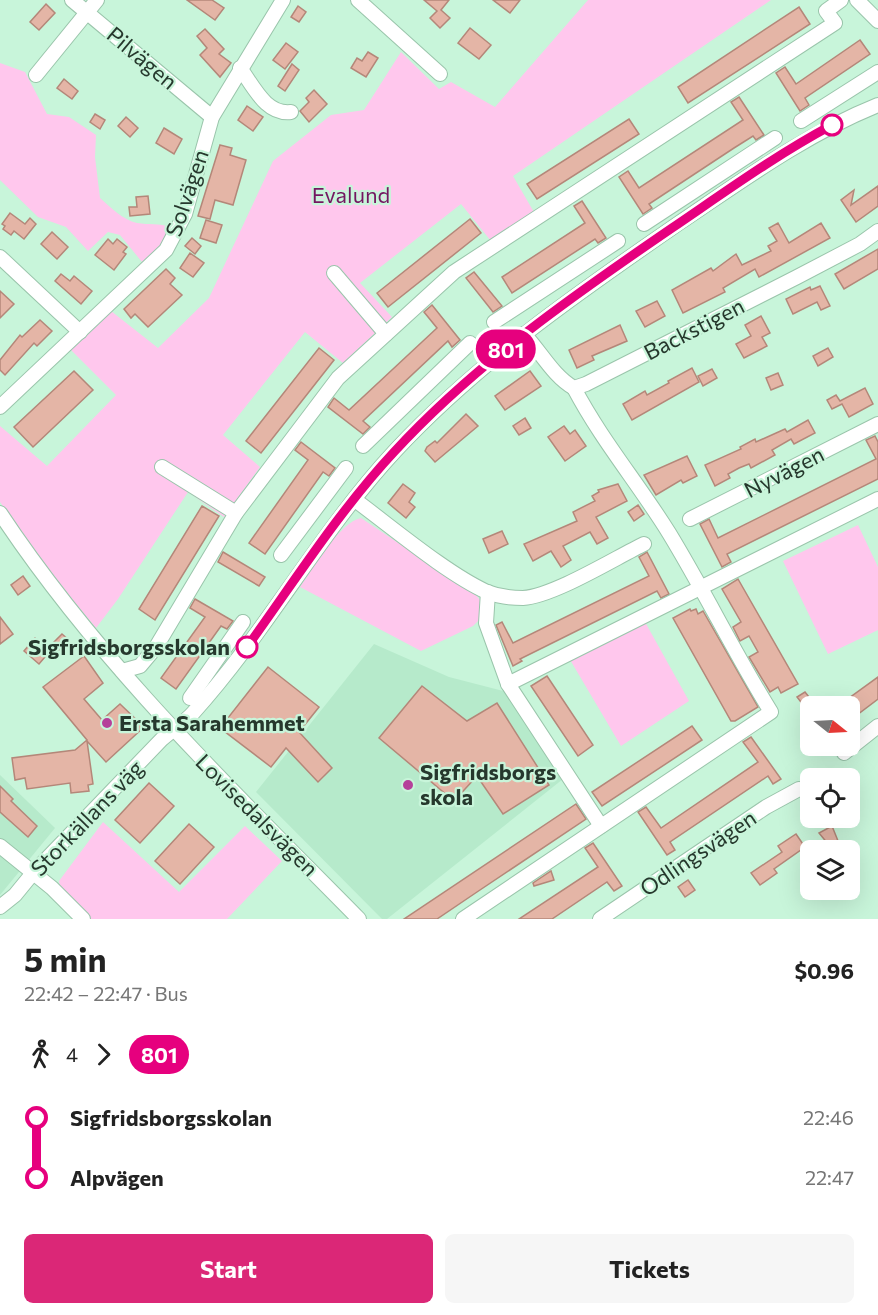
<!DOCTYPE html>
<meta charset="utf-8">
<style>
:root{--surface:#fff;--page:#f6f6f6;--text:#222;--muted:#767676;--accent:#db2777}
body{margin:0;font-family:Commissioner,sans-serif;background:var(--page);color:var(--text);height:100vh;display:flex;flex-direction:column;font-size:22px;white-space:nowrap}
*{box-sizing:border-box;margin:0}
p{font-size:20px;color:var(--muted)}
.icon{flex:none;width:33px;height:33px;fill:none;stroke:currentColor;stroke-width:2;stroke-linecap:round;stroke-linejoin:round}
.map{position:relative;height:919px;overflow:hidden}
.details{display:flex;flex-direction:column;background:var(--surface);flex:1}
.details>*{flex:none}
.badge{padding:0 12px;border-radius:20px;font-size:21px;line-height:39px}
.needle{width:39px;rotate:108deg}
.fabs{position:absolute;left:800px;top:696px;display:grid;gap:12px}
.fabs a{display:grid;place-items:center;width:60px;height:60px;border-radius:9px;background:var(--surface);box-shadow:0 6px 24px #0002;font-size:30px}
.map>.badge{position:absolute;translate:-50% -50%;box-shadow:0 0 0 3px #fff}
.legs{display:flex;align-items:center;gap:9px;height:66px;padding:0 24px;font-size:20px}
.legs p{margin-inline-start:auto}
.headline{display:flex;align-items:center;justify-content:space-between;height:102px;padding:0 24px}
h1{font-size:33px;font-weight:700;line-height:45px}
.button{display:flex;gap:12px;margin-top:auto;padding:12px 24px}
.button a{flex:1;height:69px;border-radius:9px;background:var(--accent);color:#fff;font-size:24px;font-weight:700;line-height:69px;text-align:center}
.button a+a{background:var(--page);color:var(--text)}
ul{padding:0 24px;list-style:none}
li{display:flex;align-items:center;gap:21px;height:60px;font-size:22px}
li i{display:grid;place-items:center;width:9px;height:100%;margin:0 8px;background:currentColor}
li i::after{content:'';width:15px;height:15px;margin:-8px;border:4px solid;border-radius:50%;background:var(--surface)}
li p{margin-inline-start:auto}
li:first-child i{background:linear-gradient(#0000 50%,currentColor 0)}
li:last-child i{background:linear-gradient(currentColor 50%,#0000 0)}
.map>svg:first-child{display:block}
.built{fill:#b6eacb}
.green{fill:#ffc7ed}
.building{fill:#e4b5a6;stroke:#b48779;stroke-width:1.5}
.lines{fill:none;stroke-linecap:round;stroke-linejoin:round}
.minor-casing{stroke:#9ac5ab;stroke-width:16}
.minor{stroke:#fff;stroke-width:14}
.line-1-casing{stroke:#fff;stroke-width:14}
.line-1{stroke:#e6007e;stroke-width:9}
.stop-1-dot{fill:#fff;stroke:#e6007e;stroke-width:3}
.poi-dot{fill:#b5419a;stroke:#c8f5da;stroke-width:2}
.labels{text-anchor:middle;stroke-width:4.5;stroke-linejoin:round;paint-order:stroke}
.street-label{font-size:22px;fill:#26382d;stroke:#c8f5da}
.park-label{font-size:22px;fill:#741661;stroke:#c8f5da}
.stop-label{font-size:22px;font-weight:bold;fill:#26382d;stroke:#c8f5da;text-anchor:end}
.poi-label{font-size:22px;font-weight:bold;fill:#26382d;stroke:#c8f5da;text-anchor:start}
</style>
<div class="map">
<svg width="878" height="919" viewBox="0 0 878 919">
<rect width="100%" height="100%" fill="#c8f5da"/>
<!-- built -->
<g class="built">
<polygon points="374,644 449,677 507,692 563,779 387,919 382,919 256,792"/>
<polygon points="0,775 55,828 0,895"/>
</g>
<!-- green -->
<g class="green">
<polygon points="588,0 771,0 513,176 535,214 491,241 461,204 360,283 392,317 343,363 305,332 223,435 260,467 224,517 188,492 118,599 96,628 40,561 0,502 0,426 47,466 116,395 70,349 111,311 158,348 209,298 273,161 331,115 364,110 401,52 439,89 451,82 495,107"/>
<path d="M0,63L25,72L47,114L69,117L96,135L95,157L100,198C110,207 123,220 137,223C149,225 158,223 171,227L159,248L142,262L120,235L108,232L88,251L66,227L38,217L0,180Z"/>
<path d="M361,518L476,595L480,600L479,620L473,626L421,651L300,587C313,568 340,522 361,518Z"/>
<polygon points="858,525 878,567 878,630 828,654 783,561"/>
<polygon points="645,622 689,701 621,746 569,658"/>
<polygon points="103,822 179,892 245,826 282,861 227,919 91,919 60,886 59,881"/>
</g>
<!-- building -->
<g class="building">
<polygon points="187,0 212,0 224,8 215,20"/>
<polygon points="424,0 449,0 441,10 450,18 440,28 430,18 437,11"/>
<polygon points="493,0 520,0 510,13"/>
<polygon points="46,4 55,13 39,30 30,22"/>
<polygon points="298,6 306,12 299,22 291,17"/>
<polygon points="799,7 810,24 688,103 678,87"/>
<polygon points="470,28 491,45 479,59 458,43"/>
<polygon points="205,29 224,49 219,54 231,63 220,77 200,55 207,48 197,36"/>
<polygon points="860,40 870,54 805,98 809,105 800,111 776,73 785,67 796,84"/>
<polygon points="286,43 298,52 285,69 273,60"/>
<polygon points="368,52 378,58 366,77 351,68 357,58 362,61"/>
<polygon points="292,64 299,70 285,91 278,86"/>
<polygon points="64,79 78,91 72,99 57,88"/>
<polygon points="314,90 327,104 309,122 300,111 309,102 306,98"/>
<polygon points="739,97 764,135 756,140 753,136 734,148 649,204 652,208 643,214 619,177 628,171 639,188 743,120 731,102"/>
<polygon points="247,106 263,117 253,131 238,120"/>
<polygon points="95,114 105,120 100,129 90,122"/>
<polygon points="126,117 138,128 130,137 118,126"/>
<polygon points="629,119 639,134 537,199 527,184"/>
<polygon points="164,128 182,139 174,154 156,143"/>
<polygon points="220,145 232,148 230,155 246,160 233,205 215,200 210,219 198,216"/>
<polygon points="878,186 878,206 856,222 841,200 854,190 851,205"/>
<polygon points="148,196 150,214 130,216 129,207 137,207 136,197"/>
<polygon points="582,201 606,238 598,243 595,239 512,293 502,277 585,223 574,206"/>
<polygon points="10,213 25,224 30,218 36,224 24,239 14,231 11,235 3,229 5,226 2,224"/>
<polygon points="470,219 481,233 388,307 377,293"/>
<polygon points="206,220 222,225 216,243 200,238"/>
<polygon points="778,223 789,243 821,223 830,238 759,277 755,269 723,288 725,292 683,313 672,290 711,268 713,271 736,254 742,265 771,251 768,246 777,241 769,228"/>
<polygon points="52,232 68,247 57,259 41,244"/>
<polygon points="192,238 201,246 195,254 185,246"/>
<polygon points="108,239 113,244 117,239 127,247 123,252 126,254 114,270 95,255"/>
<polygon points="878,249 878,269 844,289 835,274"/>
<polygon points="190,253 204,263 193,277 180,268"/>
<polygon points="166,269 175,278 170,284 182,295 148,327 135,314 131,318 124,309"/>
<polygon points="474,272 502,306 493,312 466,278"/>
<polygon points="61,274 70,281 74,276 92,291 81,304 55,281"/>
<polygon points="820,286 830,306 821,310 817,302 793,314 786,299 810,287 811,290"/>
<polygon points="0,291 14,304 0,318"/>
<polygon points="657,301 665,316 645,327 636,311"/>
<polygon points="432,305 460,340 452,347 448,341 363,421 370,427 363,434 328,407 334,398 349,410 437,328 424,312"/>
<polygon points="761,316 770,333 762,337 767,346 744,358 736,344 751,336 745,325"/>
<polygon points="40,320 52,331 37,346 34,343 5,375 0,370 0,360 20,335 22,337"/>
<polygon points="620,325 627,341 592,356 594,360 577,368 569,350"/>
<polygon points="319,348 334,360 261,453 246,441"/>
<polygon points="828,348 833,357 818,366 813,356"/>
<polygon points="692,368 699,382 632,420 623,404 645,391 647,395 669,383 668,381"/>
<polygon points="712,369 717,378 703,386 698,376"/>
<polygon points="74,371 93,390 33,447 14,427"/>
<polygon points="530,371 541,386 505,410 495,396"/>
<polygon points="778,373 783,385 771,390 766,378"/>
<polygon points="865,388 873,404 849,417 842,404 832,409 827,400 836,395 840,401"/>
<polygon points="466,414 478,426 435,462 425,451 427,447 435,441 437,443"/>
<polygon points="525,418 531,428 519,435 513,426"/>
<polygon points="808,420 815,433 794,444 791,439 772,450 775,455 751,468 749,464 739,468 728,474 730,478 715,486 705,465 741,449 740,447 755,439 756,442 785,429 787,432"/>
<polygon points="564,426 570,434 575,430 586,446 565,461 548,437"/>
<polygon points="875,436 878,442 878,479 727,554 731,562 722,567 700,524 709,519 718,538 876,459 866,440"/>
<polygon points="301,442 335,468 329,476 323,472 265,554 249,543 308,460 295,450"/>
<polygon points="687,456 697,476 683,483 681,480 656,495 644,475"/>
<polygon points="403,484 415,493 409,502 415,507 406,518 388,503"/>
<polygon points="618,484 627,501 596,517 608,538 597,544 590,532 563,546 571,560 561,567 551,551 533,561 524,544 577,521 573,512 595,501 592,496 599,492 598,490"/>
<polygon points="638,505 644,514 634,521 628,512"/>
<polygon points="202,506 219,516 155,620 139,609"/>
<polygon points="502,531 508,544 489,553 483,539"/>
<polygon points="223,552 265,577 259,586 218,562"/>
<polygon points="647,552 669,594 661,598 657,591 520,659 522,661 513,666 496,625 502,622 513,643 649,576 639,557"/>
<polygon points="23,576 30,586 18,595 11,585"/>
<polygon points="738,579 798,684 781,693 778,687 770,692 749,657 758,652 749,636 740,641 733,627 741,622 722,589"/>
<polygon points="195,599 233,621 227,629 221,626 176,689 161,678 205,617 190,608"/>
<polygon points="690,609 691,611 696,609 698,614 703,611 758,707 735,721 731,721 673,618"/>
<polygon points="0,617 13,634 0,644"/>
<polygon points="62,634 69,640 59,650 52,644"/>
<polygon points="35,638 50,651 39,664 24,651"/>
<polygon points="84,656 103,683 84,699 102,720 120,704 144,727 106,762 87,741 93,784 88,785 89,791 71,793 70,783 27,789 25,778 15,780 12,758 75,750 87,740 43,687"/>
<polygon points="268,667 319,707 299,732 332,768 318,782 286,748 271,767 220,728"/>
<polygon points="547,676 593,745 578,756 531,686"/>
<polygon points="878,677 878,699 849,721 849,706 838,706"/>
<polygon points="422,686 467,721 497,703 549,785 503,814 477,776 454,801 379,738"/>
<polygon points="805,692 816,706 804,706 797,697"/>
<polygon points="692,726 702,740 602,806 592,792"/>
<polygon points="751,737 781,779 773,784 768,776 670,842 675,850 667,855 638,812 646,807 661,828 758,762 743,742"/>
<polygon points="149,783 174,806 140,843 115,820"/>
<polygon points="0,786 13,799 11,801 37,826 28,837 0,812"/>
<polygon points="576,804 586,819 477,892 437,919 404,919"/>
<polygon points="189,824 214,847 180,884 155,861"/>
<polygon points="832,826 840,846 833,850 819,833"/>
<polygon points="796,834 805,847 774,869 777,873 760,885 751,873 782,852 778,846"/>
<polygon points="593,843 622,886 614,891 607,882 552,919 519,919 598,867 585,848"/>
<polygon points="551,871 554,880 534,886 533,883"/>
<polygon points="688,880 695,890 685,897 678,887"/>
</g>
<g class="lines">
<!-- minor casing -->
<g class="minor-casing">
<g id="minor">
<polyline points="72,0 212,117"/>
<polyline points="358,0 440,74"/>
<polyline points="857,0 878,21"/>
<path d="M240,68C254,87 266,115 291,112"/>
<polyline points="36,75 97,0"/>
<polyline points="801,121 878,72"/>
<polyline points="644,224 775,138"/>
<polyline points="0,257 80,332"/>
<polyline points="334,273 386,334"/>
<polyline points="494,322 618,241"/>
<path d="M524,334C541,352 553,376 574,388L586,384L797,277L860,244L878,231"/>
<polyline points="0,407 166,250 185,214 212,117 283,0"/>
<polyline points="363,446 470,343"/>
<polyline points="162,467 236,513"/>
<path d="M355,500C393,528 446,573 487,592C497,596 512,598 523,598C554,596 615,558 644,544"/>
<path d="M0,513C100,664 232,790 359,919"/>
<polyline points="690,519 878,424"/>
<polyline points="281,555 346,468"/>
<polyline points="488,592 486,623 508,684 601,826"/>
<polyline points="122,671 140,666 156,647 236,513 338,378 454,272 835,23 826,11 841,0"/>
<polyline points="508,684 878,499"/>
<polyline points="190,698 243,622"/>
<polyline points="844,753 878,726"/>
<polyline points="0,846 52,888 83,919"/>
<path d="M0,907L15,895L33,873C76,828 119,784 162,739C172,730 184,723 193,713C267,631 320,532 395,451C478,362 579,292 679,223C743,180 806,134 878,105"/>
<path d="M463,919L771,712C735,654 705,592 669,533C638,483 602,441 574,388"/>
<polyline points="600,919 766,807 799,789"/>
</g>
</g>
<!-- minor -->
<use href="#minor" class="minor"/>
</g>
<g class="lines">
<!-- line-1 casing -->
<g class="line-1-casing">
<path id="line-1" d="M247,647C294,582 339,511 394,452C475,364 574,295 672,228C725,192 776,155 832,125"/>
</g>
<!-- line-1 -->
<use href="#line-1" class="line-1"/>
</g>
<!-- markers -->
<g class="stop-1-dot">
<circle cx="832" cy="125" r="10"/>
<circle cx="247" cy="647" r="10"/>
</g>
<g class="poi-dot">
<circle cx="107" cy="723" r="6"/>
<circle cx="408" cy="785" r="6"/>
</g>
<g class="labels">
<!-- street labels -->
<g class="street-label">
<text transform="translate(142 58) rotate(40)" y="8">Pilvägen</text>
<text transform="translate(187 193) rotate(-71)" y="8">Solvägen</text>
<text transform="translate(694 329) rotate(-27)" y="8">Backstigen</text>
<text transform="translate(784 472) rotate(-27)" y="8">Nyvägen</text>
<text transform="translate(257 815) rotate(45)" y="8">Lovisedalsvägen</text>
<text transform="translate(87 818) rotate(-46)" y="8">Storkällans väg</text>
<text transform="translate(698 853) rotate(-34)" y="8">Odlingsvägen</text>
</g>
<!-- park labels -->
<g class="park-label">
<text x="351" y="203">Evalund</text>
</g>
<!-- stop labels -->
<g class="stop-label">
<text x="230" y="655">Sigfridsborgsskolan</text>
</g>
<!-- poi labels -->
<g class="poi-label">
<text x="119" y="731">Ersta Sarahemmet</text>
<text x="420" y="780">Sigfridsborgs<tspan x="420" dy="25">skola</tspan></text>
</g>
</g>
</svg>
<div class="fabs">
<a><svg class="needle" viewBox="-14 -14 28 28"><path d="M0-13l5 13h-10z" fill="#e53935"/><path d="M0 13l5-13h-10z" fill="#767676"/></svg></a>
<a><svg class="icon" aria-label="locate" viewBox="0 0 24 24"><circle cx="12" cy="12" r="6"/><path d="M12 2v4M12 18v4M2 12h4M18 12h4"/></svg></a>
<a><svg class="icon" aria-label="layers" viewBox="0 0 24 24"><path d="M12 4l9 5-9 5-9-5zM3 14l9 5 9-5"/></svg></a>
</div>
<b class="badge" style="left:506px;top:349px;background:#e6007e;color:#fff">801</b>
</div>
<section class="details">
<div class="headline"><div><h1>5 min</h1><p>22:42 – 22:47 · Bus</p></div><b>$0.96</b></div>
<div class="legs"><svg class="icon" aria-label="walk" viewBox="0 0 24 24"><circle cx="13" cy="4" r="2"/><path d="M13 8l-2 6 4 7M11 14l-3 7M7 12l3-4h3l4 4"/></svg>4<svg class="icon" aria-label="forward" viewBox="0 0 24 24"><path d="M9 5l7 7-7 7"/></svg><b class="badge" style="background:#e6007e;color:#fff">801</b></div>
<ul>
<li><i style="color:#e6007e"></i><b>Sigfridsborgsskolan</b><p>22:46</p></li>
<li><i style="color:#e6007e"></i><b>Alpvägen</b><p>22:47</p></li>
</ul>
<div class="button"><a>Start</a><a>Tickets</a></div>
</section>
